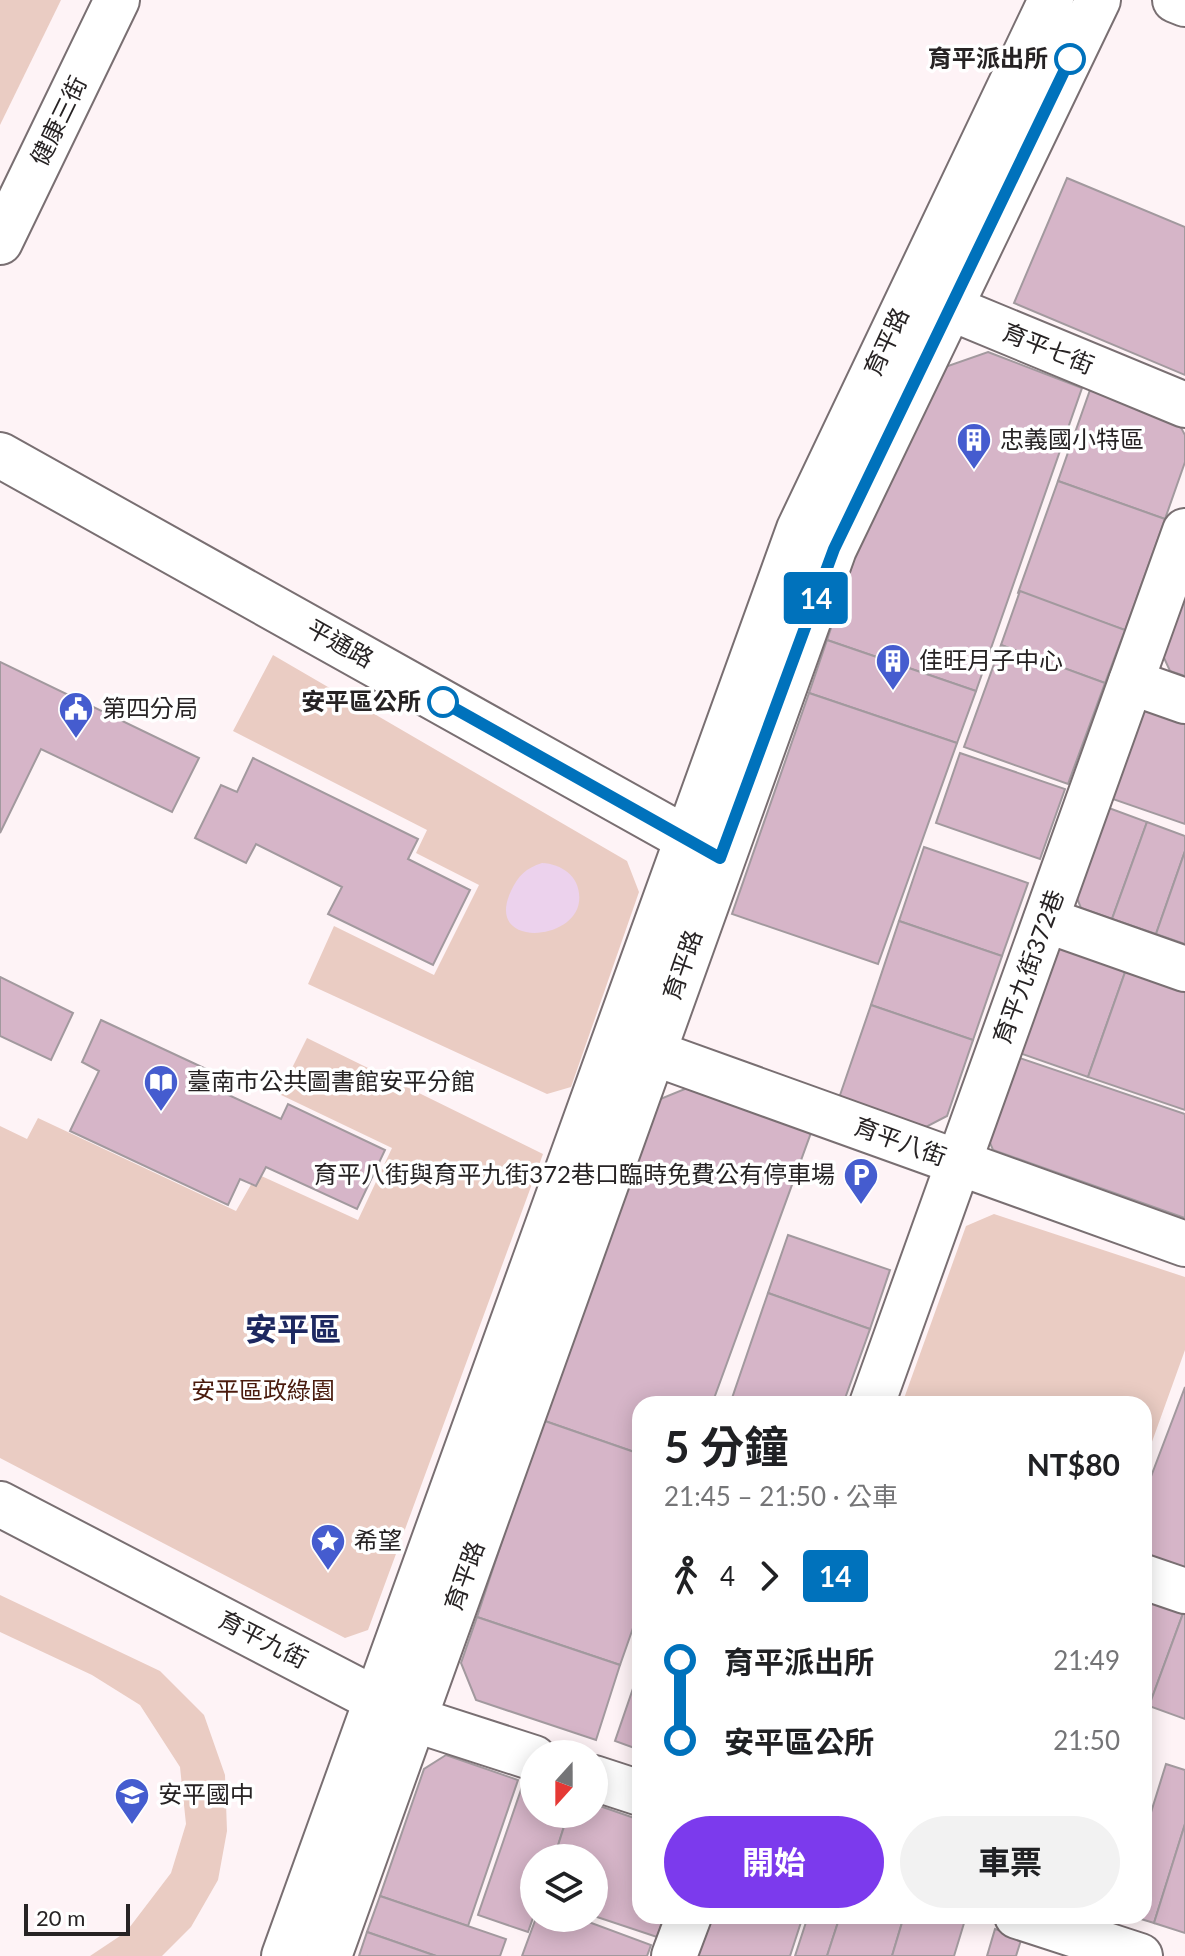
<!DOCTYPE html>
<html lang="zh-TW">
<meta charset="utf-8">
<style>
:root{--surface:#fff;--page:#f2f2f2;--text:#202124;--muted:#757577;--accent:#7c3aed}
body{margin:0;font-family:Lato,"Noto Sans TC",sans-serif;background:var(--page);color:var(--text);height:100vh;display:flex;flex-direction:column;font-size:30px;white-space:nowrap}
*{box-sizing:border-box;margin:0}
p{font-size:26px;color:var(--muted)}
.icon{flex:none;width:44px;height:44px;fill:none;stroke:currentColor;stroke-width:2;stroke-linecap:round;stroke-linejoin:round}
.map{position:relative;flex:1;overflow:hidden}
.details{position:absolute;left:632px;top:1396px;width:520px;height:528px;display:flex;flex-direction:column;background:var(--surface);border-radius:24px;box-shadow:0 4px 20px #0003}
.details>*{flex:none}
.badge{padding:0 16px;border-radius:6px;font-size:28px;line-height:52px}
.needle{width:52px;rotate:201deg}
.fabs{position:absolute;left:520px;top:1740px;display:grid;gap:16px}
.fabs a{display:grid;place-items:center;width:88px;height:88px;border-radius:50%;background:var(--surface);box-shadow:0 4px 20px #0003;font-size:40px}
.scale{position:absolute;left:24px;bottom:20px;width:106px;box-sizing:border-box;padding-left:8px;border:4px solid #272324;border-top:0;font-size:22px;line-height:28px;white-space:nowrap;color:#272324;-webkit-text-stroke:6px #fff;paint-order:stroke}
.map>.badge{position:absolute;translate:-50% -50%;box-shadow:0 0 0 4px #fff}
.legs{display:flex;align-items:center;gap:12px;height:88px;padding:0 32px;font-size:26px}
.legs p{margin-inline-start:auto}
.summary{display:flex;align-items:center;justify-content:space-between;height:136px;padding:0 32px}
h1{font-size:44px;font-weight:700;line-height:60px}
.cta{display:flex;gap:16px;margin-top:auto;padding:16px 32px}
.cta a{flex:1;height:92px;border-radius:48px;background:var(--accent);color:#fff;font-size:32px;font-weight:700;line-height:92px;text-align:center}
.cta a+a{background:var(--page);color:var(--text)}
ul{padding:0 32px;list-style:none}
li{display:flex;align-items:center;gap:28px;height:80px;font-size:30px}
li i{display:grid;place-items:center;width:12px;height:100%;margin:0 10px;background:currentColor}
li i::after{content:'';width:20px;height:20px;margin:-10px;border:6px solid;border-radius:50%;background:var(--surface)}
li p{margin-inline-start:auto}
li:first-child i{background:linear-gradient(#0000 50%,currentColor 0)}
li:last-child i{background:linear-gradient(currentColor 50%,#0000 0)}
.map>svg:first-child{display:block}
.green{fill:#eaccc3}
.water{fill:#ecd2ed}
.building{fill:#d6b5c8;stroke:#a2999e;stroke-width:2}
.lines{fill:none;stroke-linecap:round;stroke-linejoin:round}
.minor-casing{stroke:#796f72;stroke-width:48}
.minor{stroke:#fff;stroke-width:44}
.line-1-casing{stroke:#fff;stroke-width:18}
.line-1{stroke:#0072bc;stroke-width:12}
.stop-1-dot{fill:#fff;stroke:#0072bc;stroke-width:4}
.labels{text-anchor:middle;stroke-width:7;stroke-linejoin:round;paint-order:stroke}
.stop-label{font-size:24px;font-weight:bold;fill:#272324;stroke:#fff;text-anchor:end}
.street-label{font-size:24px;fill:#272324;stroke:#fff}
.poi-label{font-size:24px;fill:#272324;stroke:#fff;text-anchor:start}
.park-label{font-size:24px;fill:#4a1b0d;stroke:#fff}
.district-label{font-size:32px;font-weight:bold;fill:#1d2860;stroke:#fff}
</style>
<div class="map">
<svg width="1185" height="1956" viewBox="0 0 1185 1956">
<rect width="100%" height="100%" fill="#fef3f6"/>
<!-- green -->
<g class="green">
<polygon points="0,0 61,0 0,125"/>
<polygon points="273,655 627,861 639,892 571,1087 547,1094 308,984 334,926 434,975 479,885 416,853 427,830 233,731"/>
<polygon points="307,1038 543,1154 368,1630 345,1638 0,1458 0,1126 27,1139 38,1118 236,1211 257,1174 358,1220 392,1148 279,1094"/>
<polygon points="994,1214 1185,1277 1185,1350 1144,1464 1144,1404 902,1404 966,1226"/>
<polygon points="0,1595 160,1671 204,1715 225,1775 227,1831 218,1880 191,1927 162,1956 90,1956 126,1932 171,1873 186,1824 180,1767 140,1705 92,1675 0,1632"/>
</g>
<!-- water -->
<path class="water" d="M542,863C563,864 582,878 579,902C574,942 484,948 511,891C518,876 526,868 542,863Z"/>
<!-- building -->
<g class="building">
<polygon points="1067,178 1185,227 1185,375 1014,303"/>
<polygon points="988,352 1082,388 976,691 827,640 856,554 945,367"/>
<polygon points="1090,390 1178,422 1185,435 1185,462 1165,519 1058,481"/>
<polygon points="1058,481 1165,519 1125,630 1018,593"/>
<polygon points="1185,575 1185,676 1170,671 1159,647"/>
<polygon points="1020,591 1125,630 1105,683 1001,645"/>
<polygon points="827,640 976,691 957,743 809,693"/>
<polygon points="1001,645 1105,683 1068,784 964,747"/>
<polygon points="0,662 199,758 172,812 41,749 0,833"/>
<polygon points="809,693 957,743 878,964 732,914"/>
<polygon points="1159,701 1185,710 1185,824 1104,796 1132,718"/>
<polygon points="960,753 1065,789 1040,859 936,823"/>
<polygon points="253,758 418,839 408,859 470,890 433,965 328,914 342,887 256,844 246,863 195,838 221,785 237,792"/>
<polygon points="1098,804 1147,822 1112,919 1081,908 1071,884"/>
<polygon points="1147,822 1185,836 1185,851 1156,934 1112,919"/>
<polygon points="924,847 1028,883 1002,956 899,921"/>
<polygon points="1185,851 1185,944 1156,934"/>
<polygon points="899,921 1002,956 973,1040 871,1005"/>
<polygon points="1070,941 1129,961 1088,1077 1008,1049 1043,949"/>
<polygon points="1129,961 1185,980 1185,1110 1088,1077"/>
<polygon points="0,977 73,1013 51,1060 0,1036"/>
<polygon points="871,1005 973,1040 947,1116 926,1127 839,1098"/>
<polygon points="101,1020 217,1074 211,1087 281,1119 288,1104 385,1150 357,1209 266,1167 256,1186 240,1179 228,1205 70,1131 99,1071 82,1062"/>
<polygon points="1008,1054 1185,1114 1185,1218 993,1150 983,1127"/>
<polygon points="692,1086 812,1130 712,1404 640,1404 640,1454 542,1420 653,1102"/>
<polygon points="788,1235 890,1270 870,1329 768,1293"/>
<polygon points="768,1293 870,1329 843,1404 730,1404"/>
<polygon points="1185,1387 1185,1571 1144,1556 1144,1495"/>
<polygon points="542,1420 640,1454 640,1608 620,1665 477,1617"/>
<polygon points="1144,1591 1185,1608 1149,1706 1144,1704"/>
<polygon points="1185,1608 1185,1719 1149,1706"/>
<polygon points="477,1617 620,1665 596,1740 476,1700 461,1663"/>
<polygon points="640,1668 640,1750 615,1741"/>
<polygon points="446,1755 518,1780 468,1926 380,1896 424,1769"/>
<polygon points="1166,1764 1185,1770 1185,1824 1154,1923 1131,1916 1144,1916 1144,1835"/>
<polygon points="524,1781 534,1784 534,1814 568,1814 554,1858 534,1858 534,1915 528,1932 478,1915"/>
<polygon points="594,1804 640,1820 640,1916 664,1916 657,1937 594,1916 594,1858 554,1858 568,1814 594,1814"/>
<polygon points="1185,1824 1185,1933 1154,1923"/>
<polygon points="380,1896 506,1939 500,1956 436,1956 367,1932"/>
<polygon points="705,1916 803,1916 790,1956 691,1956"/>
<polygon points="808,1916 840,1916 827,1956 795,1956"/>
<polygon points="840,1916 904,1916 892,1956 827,1956"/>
<polygon points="904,1916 953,1916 965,1920 954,1956 892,1956"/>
<polygon points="536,1918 578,1918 651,1945 647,1956 522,1956"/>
<polygon points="995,1929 1022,1937 1016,1956 987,1956"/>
<polygon points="367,1932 436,1956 359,1956"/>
</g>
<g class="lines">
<!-- minor casing -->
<g class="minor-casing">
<g id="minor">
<polyline points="1175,0 1185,4"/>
<polyline points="0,242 117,0"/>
<polyline points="924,297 1185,405"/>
<polyline points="0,455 712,853"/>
<polyline points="1131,682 1185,701"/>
<polyline points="1046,920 1185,969"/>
<polyline points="626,1043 1185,1244"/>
<polyline points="872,1404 1185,531"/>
<polyline points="0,1504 413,1719 534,1758"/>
<polyline points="1144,1577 1185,1591"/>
<polyline points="594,1778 640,1793"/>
<polyline points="1017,1916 1140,1956"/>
<polyline points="284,1956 799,529 1051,0"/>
<polyline points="329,1956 834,549 1098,0"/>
<polyline points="674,1956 689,1916"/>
</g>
</g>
<!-- minor -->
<use href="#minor" class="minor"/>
</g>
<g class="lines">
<!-- line-1 casing -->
<g class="line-1-casing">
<polyline id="line-1" points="443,702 720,858 834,549 1070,59"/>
</g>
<!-- line-1 -->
<use href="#line-1" class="line-1"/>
</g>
<!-- icons -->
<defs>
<g id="building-pin" transform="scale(1.8)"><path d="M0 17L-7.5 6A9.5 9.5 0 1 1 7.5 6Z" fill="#455ccf" stroke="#fff"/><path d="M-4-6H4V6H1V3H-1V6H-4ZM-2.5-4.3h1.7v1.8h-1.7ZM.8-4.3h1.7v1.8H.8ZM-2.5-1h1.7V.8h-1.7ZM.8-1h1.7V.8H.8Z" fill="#fff"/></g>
<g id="civic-pin" transform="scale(1.8)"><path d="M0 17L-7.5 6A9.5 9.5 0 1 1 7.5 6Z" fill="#455ccf" stroke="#fff"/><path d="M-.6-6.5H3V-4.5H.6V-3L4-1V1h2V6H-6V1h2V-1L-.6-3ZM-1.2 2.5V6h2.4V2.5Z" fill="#fff"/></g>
<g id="library-pin" transform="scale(1.8)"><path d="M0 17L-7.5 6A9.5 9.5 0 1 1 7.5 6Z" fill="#455ccf" stroke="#fff"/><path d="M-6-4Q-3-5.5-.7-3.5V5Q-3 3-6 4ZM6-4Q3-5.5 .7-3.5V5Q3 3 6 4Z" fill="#fff"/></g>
<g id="parking-pin" transform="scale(1.8)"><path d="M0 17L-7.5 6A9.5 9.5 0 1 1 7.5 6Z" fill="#455ccf" stroke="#fff"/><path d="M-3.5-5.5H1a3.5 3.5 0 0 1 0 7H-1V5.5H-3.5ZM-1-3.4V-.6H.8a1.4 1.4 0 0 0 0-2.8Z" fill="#fff"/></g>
<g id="sight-pin" transform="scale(1.8)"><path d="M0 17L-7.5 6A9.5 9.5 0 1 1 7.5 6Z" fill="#455ccf" stroke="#fff"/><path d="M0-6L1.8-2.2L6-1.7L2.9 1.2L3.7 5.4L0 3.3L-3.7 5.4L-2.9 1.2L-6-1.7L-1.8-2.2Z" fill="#fff"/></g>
<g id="school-pin" transform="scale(1.8)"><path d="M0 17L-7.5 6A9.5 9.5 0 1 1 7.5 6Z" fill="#455ccf" stroke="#fff"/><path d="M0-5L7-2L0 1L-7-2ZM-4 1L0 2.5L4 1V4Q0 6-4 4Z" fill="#fff"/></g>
</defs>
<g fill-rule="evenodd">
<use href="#building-pin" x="974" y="440"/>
<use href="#building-pin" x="893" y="661"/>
<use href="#civic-pin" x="76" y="709"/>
<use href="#library-pin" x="161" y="1082"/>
<use href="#parking-pin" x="861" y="1175"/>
<use href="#sight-pin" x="328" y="1541"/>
<use href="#school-pin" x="132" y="1795"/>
</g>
<!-- markers -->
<g class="stop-1-dot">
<circle cx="1070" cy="59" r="14"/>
<circle cx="443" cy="702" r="14"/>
</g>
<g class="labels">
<!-- stop labels -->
<g class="stop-label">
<text x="1048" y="67">育平派出所</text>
<text x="421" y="710">安平區公所</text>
</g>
<!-- street labels -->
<g class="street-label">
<text transform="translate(59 121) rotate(-64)" y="8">健康三街</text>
<text transform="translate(887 342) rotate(-65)" y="8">育平路</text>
<text transform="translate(1048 349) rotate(22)" y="8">育平七街</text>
<text transform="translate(340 644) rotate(29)" y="8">平通路</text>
<text transform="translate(683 965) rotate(-71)" y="8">育平路</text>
<text transform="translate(1029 967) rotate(-70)" y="8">育平九街372巷</text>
<text transform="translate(900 1142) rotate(20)" y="8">育平八街</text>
<text transform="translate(465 1576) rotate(-70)" y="8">育平路</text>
<text transform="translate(263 1640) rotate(27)" y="8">育平九街</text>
</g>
<!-- poi labels -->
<g class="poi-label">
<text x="1000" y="448">忠義國小特區</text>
<text x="919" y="669">佳旺月子中心</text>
<text x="102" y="717">第四分局</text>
<text x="187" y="1090">臺南市公共圖書館安平分館</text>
<text x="835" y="1183" text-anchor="end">育平八街與育平九街372巷口臨時免費公有停車場</text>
<text x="354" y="1549">希望</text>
<text x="158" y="1803">安平國中</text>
</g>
<!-- park labels -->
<g class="park-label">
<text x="263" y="1399">安平區政綠園</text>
</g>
<!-- district labels -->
<g class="district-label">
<text x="293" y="1341">安平區</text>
</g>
</g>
</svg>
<div class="fabs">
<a><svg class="needle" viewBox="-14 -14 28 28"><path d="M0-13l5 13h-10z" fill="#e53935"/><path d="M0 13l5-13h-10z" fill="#757577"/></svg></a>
<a><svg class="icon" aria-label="layers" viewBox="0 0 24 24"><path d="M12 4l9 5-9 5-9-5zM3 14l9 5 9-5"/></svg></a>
</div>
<div class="scale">20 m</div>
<b class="badge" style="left:816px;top:598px;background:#0072bc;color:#fff">14</b>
<section class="details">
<div class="summary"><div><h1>5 分鐘</h1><p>21:45 – 21:50 · 公車</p></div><b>NT$80</b></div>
<div class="legs"><svg class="icon" aria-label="walk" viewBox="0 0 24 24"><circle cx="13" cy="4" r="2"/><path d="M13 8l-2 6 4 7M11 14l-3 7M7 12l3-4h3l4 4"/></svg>4<svg class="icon" aria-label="forward" viewBox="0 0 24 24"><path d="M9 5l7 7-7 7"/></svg><b class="badge" style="background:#0072bc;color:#fff">14</b></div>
<ul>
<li><i style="color:#0072bc"></i><b>育平派出所</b><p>21:49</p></li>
<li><i style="color:#0072bc"></i><b>安平區公所</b><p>21:50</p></li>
</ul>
<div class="cta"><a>開始</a><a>車票</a></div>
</section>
</div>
